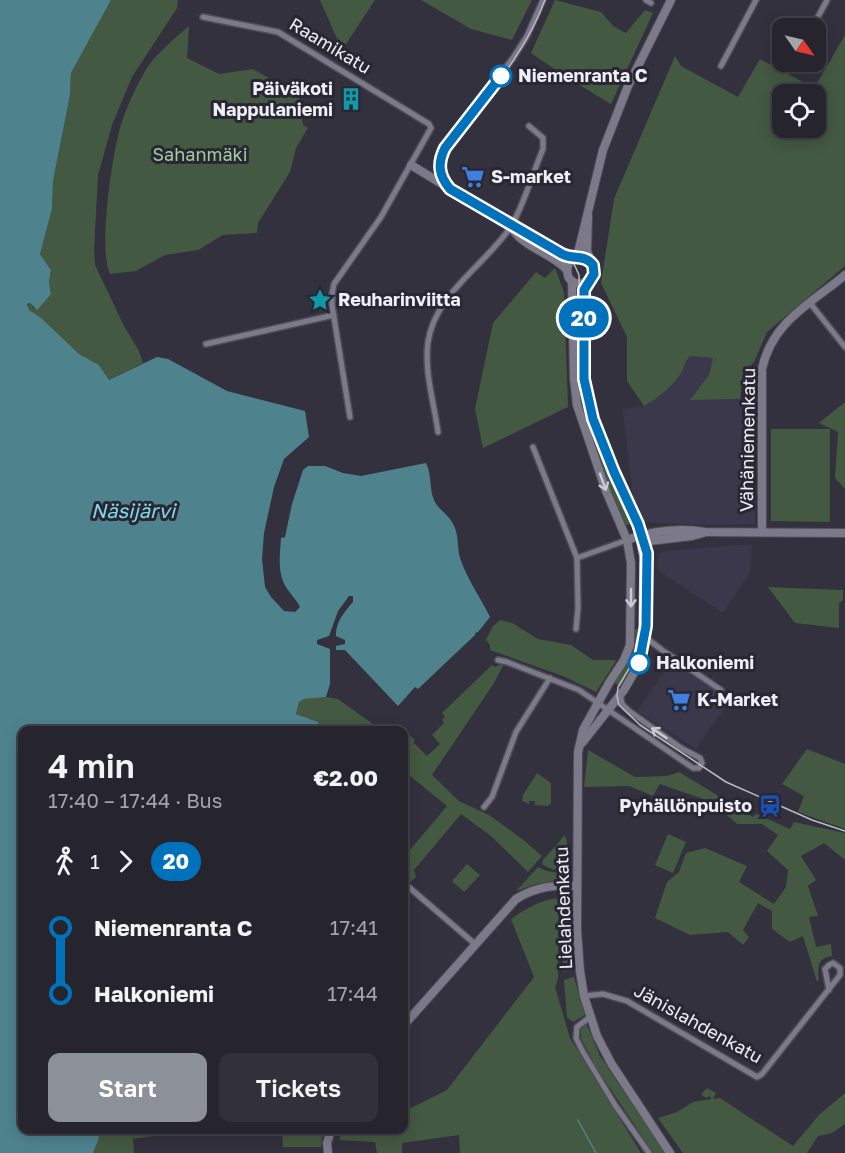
<!DOCTYPE html>
<meta charset="utf-8">
<style>
:root{--surface:#26252e;--page:#32313a;--text:#f1f3f6;--muted:#a4a5aa;--line:#42424a;--accent:#8c9099}
body{margin:0;font-family:"Golos Text",sans-serif;background:var(--page);color:var(--text);height:100vh;display:flex;flex-direction:column;font-size:22px;white-space:nowrap}
*{box-sizing:border-box;margin:0}
p{font-size:20px;color:var(--muted)}
.icon{flex:none;width:33px;height:33px;fill:none;stroke:currentColor;stroke-width:2;stroke-linecap:round;stroke-linejoin:round}
.map{position:relative;flex:1;overflow:hidden}
.sheet{position:absolute;left:18px;top:726px;width:390px;height:408px;display:flex;flex-direction:column;background:var(--surface);border-radius:12px;box-shadow:0 3px 15px #0003,0 0 0 2px var(--line)}
.sheet>*{flex:none}
.badge{padding:0 12px;border-radius:20px;font-size:21px;line-height:39px}
.needle{width:39px;rotate:124deg}
.controls{position:absolute;left:772px;top:18px;display:grid;gap:12px}
.controls a{display:grid;place-items:center;width:54px;height:54px;border-radius:12px;background:var(--surface);box-shadow:0 3px 15px #0003,0 0 0 2px var(--line);font-size:30px}
.map>.badge{position:absolute;translate:-50% -50%;box-shadow:0 0 0 3px #fff}
.legs{display:flex;align-items:center;gap:9px;height:66px;padding:0 30px;font-size:20px}
.legs p{margin-inline-start:auto}
.overview{display:flex;align-items:center;justify-content:space-between;height:102px;padding:0 30px}
h1{font-size:33px;font-weight:600;line-height:45px}
.cta{display:flex;gap:12px;margin-top:auto;padding:12px 30px}
.cta a{flex:1;height:69px;border-radius:12px;background:var(--accent);color:#fff;font-size:24px;font-weight:600;line-height:69px;text-align:center}
.cta a+a{background:var(--page);color:var(--text)}
ul{padding:0 30px;list-style:none}
li{display:flex;align-items:center;gap:21px;height:66px;font-size:22px}
li i{display:grid;place-items:center;width:9px;height:100%;margin:0 8px;background:currentColor}
li i::after{content:'';width:15px;height:15px;margin:-8px;border:4px solid;border-radius:50%;background:var(--surface)}
li p{margin-inline-start:auto}
li:first-child i{background:linear-gradient(#0000 50%,currentColor 0)}
li:last-child i{background:linear-gradient(currentColor 50%,#0000 0)}
.map>svg:first-child{display:block}
.built{fill:#3b384b}
.green{fill:#445941;fill-rule:evenodd}
.water{fill:#4e838e}
.lines{fill:none;stroke-linecap:round;stroke-linejoin:round}
.stream{stroke:#4e838e;stroke-width:1.5}
.street-casing{stroke:#4e4c57;stroke-width:8}
.secondary-casing{stroke:#4e4c57;stroke-width:10}
.street{stroke:#7c7a89;stroke-width:5}
.secondary{stroke:#7c7a89;stroke-width:8}
.tram{stroke:#bbbac3;stroke-width:1.5}
.oneway{stroke:#cccbd5}
.line-1-casing{stroke:#fff;stroke-width:14}
.line-1{stroke:#0072bc;stroke-width:9}
.stop-1-dot{fill:#fff;stroke:#0072bc;stroke-width:3}
.labels{text-anchor:middle;stroke-width:6;stroke-linejoin:round;paint-order:stroke}
.street-label{font-size:18px;fill:#efeef6;stroke:#292734}
.stop-label{font-size:18px;font-weight:bold;fill:#efeef6;stroke:#292734;text-anchor:start}
.poi-label{font-size:18px;font-weight:bold;fill:#efeef6;stroke:#292734;text-anchor:start}
.park-label{font-size:18px;fill:#9fce99;stroke:#292734}
.water-label{font-size:20px;font-style:italic;fill:#80d9eb;stroke:#292734}
</style>
<div class="map">
<svg width="845" height="1153" viewBox="0 0 845 1153">
<rect width="100%" height="100%" fill="#33313e"/>
<!-- built -->
<g class="built">
<polygon points="690,356 714,358 709,375 691,400 756,399 755,524 705,525 644,522 633,497 623,409 644,406"/>
<polygon points="752,544 750,573 723,613 657,570 658,555 665,551"/>
<polygon points="672,660 730,700 696,749 637,711"/>
</g>
<!-- green -->
<g class="green">
<polygon points="111,0 178,0 177,8 132,77 112,125 98,175 94,250 95,265 124,326 139,351 143,363 109,380 99,365 79,354 26,307 30,303 34,309 51,294 49,282 51,270 40,254 52,209 53,181 70,95 71,73"/>
<polygon points="320,0 375,0 342,50"/>
<polygon points="421,0 532,0 512,40 471,29"/>
<polygon points="555,0 601,12 613,26 626,33 645,10 653,13 611,104 563,75 531,53"/>
<path d="M189,26L187,58L219,74L253,69L299,96L303,125L308,128L296,148L290,172L258,223L257,233L223,235L198,250L165,255L136,271L110,274C98,249 112,156 120,128C125,110 135,89 144,73C155,54 173,40 189,26Z"/>
<path d="M845,35V266L767,332L754,362L743,372L740,399L690,400L709,375L713,358L690,356C684,361 685,367 681,373C672,387 658,398 644,406L627,381V337L601,283L614,199L675,56L681,66L738,97L760,59L814,88ZM816,94V128H783V94Z"/>
<polygon points="555,268 564,292 568,407 483,448 475,409 493,323 536,272 545,278"/>
<polygon points="576,295 582,295 586,405 600,444 634,522 625,526 607,486 586,426 577,390"/>
<polygon points="845,402 845,489 835,478 838,432 819,423"/>
<polygon points="771,429 830,429 830,522 771,521"/>
<polygon points="768,587 843,590 843,600 839,603 839,628 795,623"/>
<polygon points="500,620 512,623 538,639 571,645 593,660 615,660 616,661 596,692 563,676 490,650 490,645 486,640 493,626"/>
<polygon points="633,629 644,629 635,666 623,687 612,682"/>
<polygon points="502,664 504,664 494,683 432,775 459,801 489,815 522,839 542,856 528,872 491,836 461,814 414,870 416,877 409,883 404,879 404,857 447,806 404,771 404,732 405,731 415,740 413,742 427,756 440,744 432,735 444,723 442,719 445,717 442,713 492,665 495,667"/>
<polygon points="326,697 338,699 381,730 321,730 317,722 296,714 299,702 304,699"/>
<polygon points="807,749 845,764 845,829 798,812 804,796 782,784"/>
<path d="M588,750L635,777L667,776L679,772L753,817L756,814L790,829L794,822L845,833V860L824,843L801,856L816,880L808,886L818,916L809,917L816,947L831,944L832,956C818,958 817,967 819,979L817,982L803,936L790,942L772,929V911L758,903L743,930L749,937L743,945L728,932L690,935L655,918L667,882L679,872L686,853L705,848L747,866L739,882L774,904L786,887L788,870L767,851L778,835L762,824H737L712,802L660,784L653,796L629,786L584,787Z"/>
<polygon points="537,773 551,783 551,803 548,806 535,805 535,801 529,801 529,804 522,801 523,795"/>
<polygon points="668,834 686,842 673,873 655,865"/>
<path d="M565,835L567,843V868C560,872 548,869 542,864L543,860Z"/>
<polygon points="467,864 480,875 464,892 452,881"/>
<polygon points="538,867 547,871 566,874 567,876 561,880 536,884 516,891"/>
<path d="M559,898L558,979L555,987L570,1038L641,1153H460L459,1135L402,1143V1153H377L375,1142L339,1140L343,1130H404V1106L409,1109L447,1090L534,977L511,919C527,908 540,900 559,898Z"/>
<polygon points="564,900 568,904 566,942 573,970 563,972 562,930"/>
<polygon points="574,977 585,1015 573,1022 567,1017 564,980"/>
<polygon points="586,1023 600,1056 665,1153 653,1153 594,1064 581,1038 581,1029"/>
<polygon points="707,1088 716,1093 713,1099 720,1098 793,1146 819,1115 845,1093 845,1124 832,1133 818,1136 807,1153 683,1153 658,1118 677,1112 693,1102 712,1099 709,1096 706,1098 701,1094"/>
<polygon points="98,1130 244,1130 186,1131 133,1139 134,1153 93,1153 99,1138"/>
<polygon points="282,1130 323,1130 321,1147 283,1147"/>
</g>
<!-- water -->
<path class="water" d="M0,0H111L71,73L70,95L53,181L52,209L40,254L51,270L49,282L51,294L37,310L30,303L27,304L29,310L41,318L79,354L99,365L109,380L157,357L168,359L227,391L305,411L309,437L284,459L274,487L264,533L262,559L265,587L271,597L284,611L295,612L300,607C297,600 290,594 286,587C277,572 280,554 281,538L285,537L292,504L303,470L308,466H325L343,473L361,476L426,463C432,475 429,488 434,500C438,510 450,515 454,526C459,536 457,547 460,558C467,579 480,597 490,617L478,632L475,633V635L418,689L415,687L398,706L345,650H336V646L345,644V640L336,636C335,623 345,611 353,602V596H349L338,611L329,636L317,640V644L330,649V684L326,697L304,699L299,702L296,714L318,722L321,730H22V1130H98L99,1138L93,1153H0Z"/>
<g class="lines">
<!-- stream -->
<polyline class="stream" points="578,1120 596,1153"/>
<!-- street casing -->
<g class="street-casing">
<g id="street">
<polyline points="646,0 651,3"/>
<polyline points="203,17 278,32 429,124 431,128 381,217 334,284 332,294 332,305 350,417"/>
<polyline points="812,28 827,0"/>
<polyline points="721,66 756,0"/>
<polyline points="447,184 440,169 443,152 513,58 527,36 543,0"/>
<polyline points="810,303 845,347"/>
<polyline points="206,344 334,315"/>
<path d="M438,432C434,403 424,371 428,342C435,294 484,266 510,228C523,208 533,172 543,149V138L529,126"/>
<polyline points="533,447 577,558"/>
<polyline points="576,629 578,608 577,558 627,540"/>
<polyline points="645,637 662,650 721,690"/>
<polyline points="498,660 507,662 579,690 693,768 699,768 702,763 700,758 681,748 629,711 622,704 620,694"/>
<polyline points="484,807 492,797 516,732 550,678"/>
<polyline points="404,883 475,944"/>
<polyline points="584,996 603,994 627,1001 757,1077 762,1074 840,975 840,968 833,963 829,965 825,969 829,990"/>
<polyline points="590,1017 577,1027 576,1038 583,1052 615,1105 649,1153"/>
</g>
</g>
<!-- secondary casing -->
<g class="secondary-casing">
<g id="secondary">
<polyline points="411,165 511,226 517,227 562,254 574,259"/>
<path d="M511,226C522,248 551,252 567,270"/>
<polyline points="577,257 603,150 628,86 671,0"/>
<polyline points="572,281 574,379 577,405 606,491 627,540 631,563 630,645 624,660 609,683 583,730 578,752 577,930 580,971 584,996 597,1036 611,1063 670,1153"/>
<path d="M589,281C558,296 562,242 590,261"/>
<path d="M762,532V369C772,322 810,304 845,275"/>
<path d="M627,540C652,531 680,528 705,532L845,533"/>
<polyline points="641,542 692,536 703,533"/>
<polyline points="582,743 624,690 639,664 646,626 647,563 642,535 614,472 588,401 584,379 584,290 592,278 594,269 587,251 588,216"/>
<path d="M404,1025L516,899C535,887 555,884 577,886"/>
<polyline points="328,1153 327,1143 331,1130"/>
</g>
</g>
<!-- street -->
<use href="#street" class="street"/>
<!-- secondary -->
<use href="#secondary" class="secondary"/>
<!-- tram -->
<path class="tram" d="M545,0C524,57 482,101 447,149C440,163 440,174 450,186L567,258L574,264L579,275L582,390L591,424L635,533L640,557L639,645L633,662L618,687L617,696L619,705L640,725L726,782L812,820L845,831"/>
</g>
<!-- one-way arrows -->
<defs><path id="oneway-shaft" d="M-6 0H5M1.5-3L5.5 0L1.5 3" fill="none" stroke-width="1.6" stroke-linecap="round" stroke-linejoin="round" transform="scale(1.5)"/></defs>
<g class="oneway">
<use href="#oneway-shaft" transform="translate(603 482) rotate(70)"/>
<use href="#oneway-shaft" transform="translate(631 598) rotate(90)"/>
<use href="#oneway-shaft" transform="translate(659 733) rotate(-146)"/>
</g>
<g class="lines">
<!-- line-1 casing -->
<g class="line-1-casing">
<path id="line-1" d="M501,76L445,148C437,164 439,176 450,189L562,254C573,260 585,254 593,265L594,274L584,290V379L593,419L614,472L638,524L647,553L646,626L639,663"/>
</g>
<!-- line-1 -->
<use href="#line-1" class="line-1"/>
</g>
<!-- icons -->
<defs>
<g id="building-bare" transform="scale(1.8)"><path d="M-4-6H4V6H1V3H-1V6H-4ZM-2.5-4.3h1.7v1.8h-1.7ZM.8-4.3h1.7v1.8H.8ZM-2.5-1h1.7V.8h-1.7ZM.8-1h1.7V.8H.8Z" fill="#0f9aa8" stroke="#292734" stroke-width="2.5" paint-order="stroke"/></g>
<g id="supermarket-bare" transform="scale(1.8)"><path d="M-6-5.5h2.5l.6 2H6L4.5 2H-2.5L-4.4-4H-6ZM-1.5 3.2a1.3 1.3 0 1 0 .1 0ZM3 3.2a1.3 1.3 0 1 0 .1 0Z" fill="#3f7fe0" stroke="#292734" stroke-width="2.5" paint-order="stroke"/></g>
<g id="sight-bare" transform="scale(1.8)"><path d="M0-6L1.8-2.2L6-1.7L2.9 1.2L3.7 5.4L0 3.3L-3.7 5.4L-2.9 1.2L-6-1.7L-1.8-2.2Z" fill="#0f9aa8" stroke="#292734" stroke-width="2.5" paint-order="stroke"/></g>
<g id="station-bare" transform="scale(1.8)"><path d="M-3-6H3Q5-6 5-4V2Q5 4 3 4L4.5 6H3L1.5 4h-3L-3 6H-4.5L-3 4Q-5 4-5 2V-4Q-5-6-3-6ZM-3.5-4v3h7v-3ZM-3.5 1v1.5H-2V1ZM2 1v1.5H3.5V1Z" fill="#1a4fb4" stroke="#292734" stroke-width="2.5" paint-order="stroke"/></g>
</defs>
<g fill-rule="evenodd">
<use href="#building-bare" x="351" y="99"/>
<use href="#supermarket-bare" x="473" y="177"/>
<use href="#sight-bare" x="320" y="300"/>
<use href="#supermarket-bare" x="679" y="700"/>
<use href="#station-bare" x="770" y="806"/>
</g>
<!-- markers -->
<g class="stop-1-dot">
<circle cx="501" cy="76" r="10"/>
<circle cx="639" cy="663" r="10"/>
</g>
<g class="labels">
<!-- street labels -->
<g class="street-label">
<text transform="translate(330 46) rotate(31)" y="6">Raamikatu</text>
<text transform="translate(748 440) rotate(-89)" y="6">Vähäniemenkatu</text>
<text transform="translate(564 908) rotate(-92)" y="6">Lielahdenkatu</text>
<text transform="translate(698 1024) rotate(29)" y="6">Jänislahdenkatu</text>
</g>
<!-- stop labels -->
<g class="stop-label">
<text x="518" y="82">Niemenranta C</text>
<text x="656" y="669">Halkoniemi</text>
</g>
<!-- poi labels -->
<g class="poi-label">
<text x="333" y="95" text-anchor="end">Päiväkoti<tspan x="333" dy="21">Nappulaniemi</tspan></text>
<text x="491" y="183">S-market</text>
<text x="338" y="306">Reuharinviitta</text>
<text x="697" y="706">K-Market</text>
<text x="752" y="812" text-anchor="end">Pyhällönpuisto</text>
</g>
<!-- park labels -->
<g class="park-label">
<text x="200" y="161">Sahanmäki</text>
</g>
<!-- water labels -->
<g class="water-label">
<text x="133" y="518">Näsijärvi</text>
</g>
</g>
</svg>
<div class="controls">
<a><svg class="needle" viewBox="-14 -14 28 28"><path d="M0-13l5 13h-10z" fill="#e53935"/><path d="M0 13l5-13h-10z" fill="#a4a5aa"/></svg></a>
<a><svg class="icon" aria-label="locate" viewBox="0 0 24 24"><circle cx="12" cy="12" r="6"/><path d="M12 2v4M12 18v4M2 12h4M18 12h4"/></svg></a>
</div>
<b class="badge" style="left:584px;top:318px;background:#0072bc;color:#fff">20</b>
<section class="sheet">
<div class="overview"><div><h1>4 min</h1><p>17:40 – 17:44 · Bus</p></div><b>€2.00</b></div>
<div class="legs"><svg class="icon" aria-label="walk" viewBox="0 0 24 24"><circle cx="13" cy="4" r="2"/><path d="M13 8l-2 6 4 7M11 14l-3 7M7 12l3-4h3l4 4"/></svg>1<svg class="icon" aria-label="forward" viewBox="0 0 24 24"><path d="M9 5l7 7-7 7"/></svg><b class="badge" style="background:#0072bc;color:#fff">20</b></div>
<ul>
<li><i style="color:#0072bc"></i><b>Niemenranta C</b><p>17:41</p></li>
<li><i style="color:#0072bc"></i><b>Halkoniemi</b><p>17:44</p></li>
</ul>
<div class="cta"><a>Start</a><a>Tickets</a></div>
</section>
</div>
